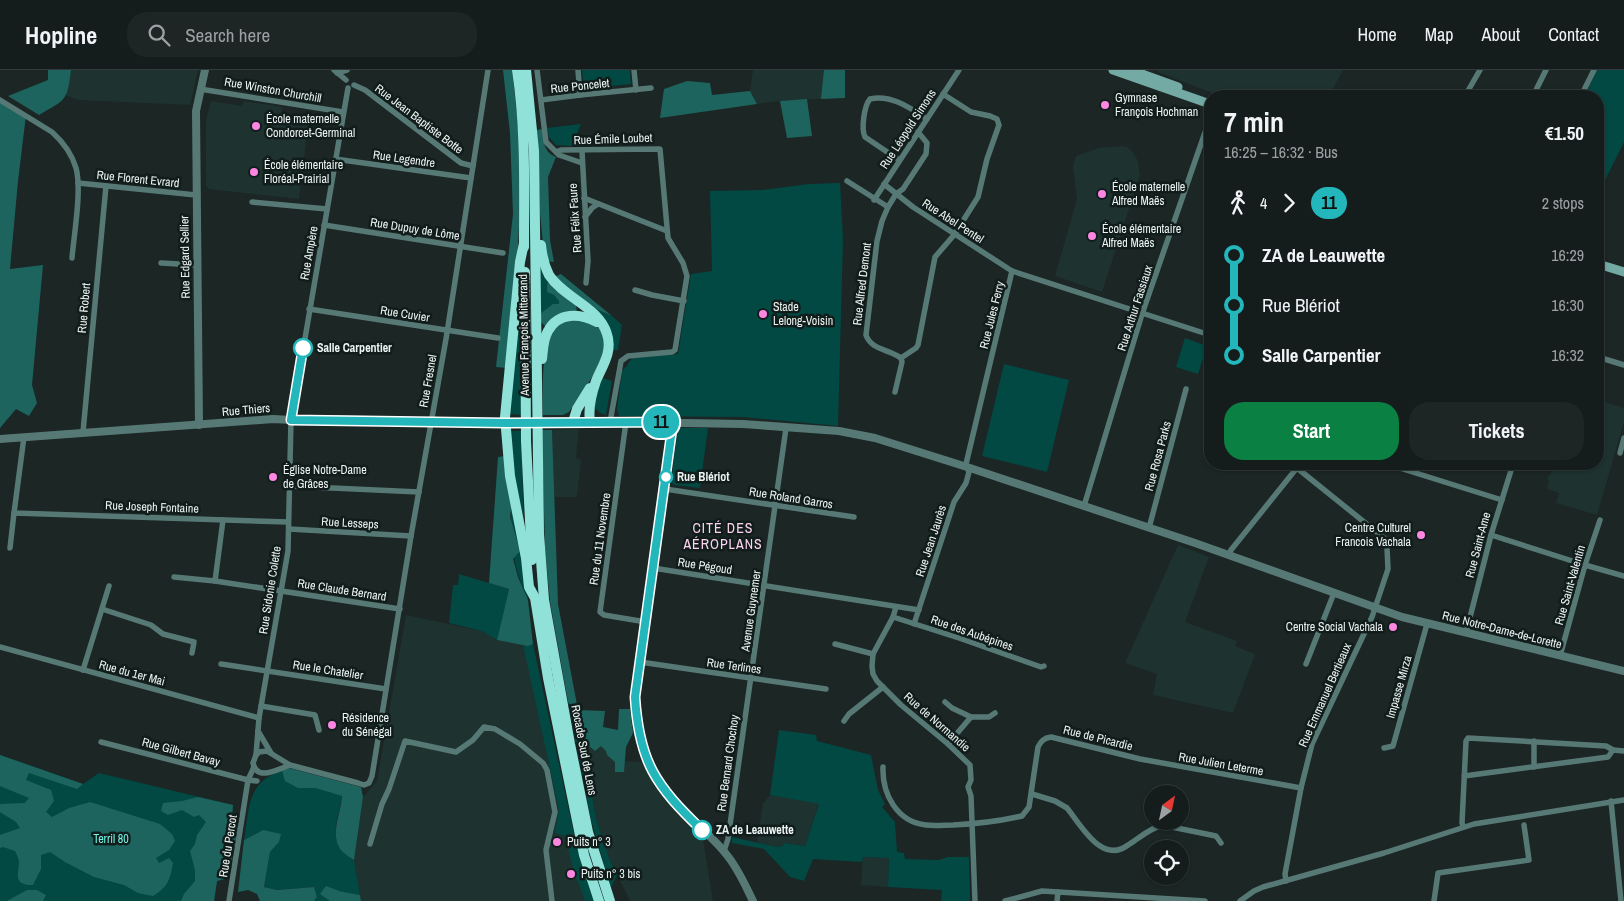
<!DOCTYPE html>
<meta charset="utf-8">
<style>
:root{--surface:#141c1c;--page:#1d2525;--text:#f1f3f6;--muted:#9da1a3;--line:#333a3b;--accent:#0b8043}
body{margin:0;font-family:"Archivo Narrow",sans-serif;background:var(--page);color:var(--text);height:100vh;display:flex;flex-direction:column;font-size:19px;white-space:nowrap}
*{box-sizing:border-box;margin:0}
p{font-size:16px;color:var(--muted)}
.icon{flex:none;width:28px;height:28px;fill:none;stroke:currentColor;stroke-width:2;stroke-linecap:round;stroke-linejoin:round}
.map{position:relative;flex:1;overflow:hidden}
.drawer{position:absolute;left:1204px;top:20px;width:400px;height:380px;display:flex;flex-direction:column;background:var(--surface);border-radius:20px;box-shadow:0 1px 4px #0004,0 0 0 1px var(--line)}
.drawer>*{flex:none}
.badge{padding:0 10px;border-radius:16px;font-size:18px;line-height:32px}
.needle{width:32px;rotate:33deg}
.tools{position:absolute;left:1144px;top:715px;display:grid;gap:10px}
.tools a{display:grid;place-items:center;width:45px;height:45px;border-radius:50%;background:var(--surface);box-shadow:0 1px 4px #0004,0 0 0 1px var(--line);font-size:25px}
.map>.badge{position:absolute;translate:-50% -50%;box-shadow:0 0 0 2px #fff}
.legs{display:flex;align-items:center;gap:8px;height:55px;padding:0 20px;font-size:16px}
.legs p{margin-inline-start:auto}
.headline{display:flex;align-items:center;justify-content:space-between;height:85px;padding:0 20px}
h1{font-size:28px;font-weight:800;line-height:38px}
.cta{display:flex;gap:10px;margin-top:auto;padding:10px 20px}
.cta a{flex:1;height:58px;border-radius:20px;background:var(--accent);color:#fff;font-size:20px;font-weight:800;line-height:58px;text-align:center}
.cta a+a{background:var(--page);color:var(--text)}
ul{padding:0 20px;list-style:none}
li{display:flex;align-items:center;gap:18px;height:50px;font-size:19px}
li i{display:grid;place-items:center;width:8px;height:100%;margin:0 6px;background:currentColor}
li i::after{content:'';width:12px;height:12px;margin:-6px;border:4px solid;border-radius:50%;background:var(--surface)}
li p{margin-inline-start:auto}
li:first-child i{background:linear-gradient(#0000 50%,currentColor 0)}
li:last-child i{background:linear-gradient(currentColor 50%,#0000 0)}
header{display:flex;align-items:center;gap:30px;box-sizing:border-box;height:70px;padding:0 25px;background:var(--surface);border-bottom:1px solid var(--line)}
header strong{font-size:24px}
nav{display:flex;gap:28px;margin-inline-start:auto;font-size:18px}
.search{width:350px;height:45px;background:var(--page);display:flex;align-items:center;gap:12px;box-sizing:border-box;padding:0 18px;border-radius:20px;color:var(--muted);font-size:19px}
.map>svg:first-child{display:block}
.built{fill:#1e3230}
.green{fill:#024943}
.forest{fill:#1d645e}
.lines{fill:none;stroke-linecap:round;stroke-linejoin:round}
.minor{stroke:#577975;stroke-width:5.5}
.tertiary{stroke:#577975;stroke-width:8}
.secondary{stroke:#73aaa4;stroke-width:9}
.trunk{stroke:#90e2d8;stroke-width:10}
.tertiary-bridge{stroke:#577975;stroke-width:8}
.line-1-casing{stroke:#fff;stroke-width:11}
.line-1{stroke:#23b6bb;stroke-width:8}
.poi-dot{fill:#fd86e2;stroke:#111d1b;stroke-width:2}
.stop-1-dot{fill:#fff;stroke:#23b6bb;stroke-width:2.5}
.labels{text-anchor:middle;stroke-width:5;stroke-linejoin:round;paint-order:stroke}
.street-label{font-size:12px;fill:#ecf4f3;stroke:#111d1b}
.poi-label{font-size:12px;fill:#ecf4f3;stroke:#111d1b;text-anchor:start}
.stop-label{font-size:12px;font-weight:bold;fill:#ecf4f3;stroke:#111d1b;text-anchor:start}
.park-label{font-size:12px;fill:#70f2e5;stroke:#111d1b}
.neighbourhood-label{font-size:14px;letter-spacing:1px;fill:#fbd2ef;stroke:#111d1b}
</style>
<header>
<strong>Hopline</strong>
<div class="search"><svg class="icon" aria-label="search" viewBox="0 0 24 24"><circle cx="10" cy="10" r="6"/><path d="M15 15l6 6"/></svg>Search here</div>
<nav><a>Home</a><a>Map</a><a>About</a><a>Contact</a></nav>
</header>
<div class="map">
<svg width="1624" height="831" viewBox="0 0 1624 831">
<rect width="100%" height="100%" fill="#1b2625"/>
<!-- built -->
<g class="built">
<polygon points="65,0 198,0 190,35 78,30 63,24"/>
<polygon points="753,0 836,0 837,28 780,31 757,34 750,21"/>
<polygon points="1158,0 1343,0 1329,26 1220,26 1158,2"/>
<polygon points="211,31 242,36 244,31 282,37 281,43 309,48 299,129 209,119 206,116 206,50"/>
<polygon points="1122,76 1128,77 1134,84 1138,91 1140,105 1102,222 1055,206 1077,129 1073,97 1076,86 1099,78"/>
<polygon points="1598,330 1624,338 1624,352 1597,445 1556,433 1559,423 1547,419 1549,411 1547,410 1549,405 1551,405 1553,394 1598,394"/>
<polygon points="579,359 576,388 581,390 577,427 554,427 552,360"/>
<polygon points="1178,475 1209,487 1185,552 1237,571 1235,576 1255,584 1233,643 1153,625 1157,604 1125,593"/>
<polygon points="406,545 482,561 497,570 528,576 590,831 361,831 354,790 363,727 377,711"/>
<polygon points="580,652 622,691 643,692 660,722 677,743 703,769 713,831 630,831 609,788 596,749"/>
<polygon points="770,725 819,733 805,776 786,773 782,776 778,777 757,772 763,734"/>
<polygon points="863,787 889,788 888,817 861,815"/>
</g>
<!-- green -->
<g class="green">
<polygon points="582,0 630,0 631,14 584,19"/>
<polygon points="1597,0 1624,0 1624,72 1598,124 1598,26 1585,26"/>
<polygon points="581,54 572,76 556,75 549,67 547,58"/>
<path d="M840,113L843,170L838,356L743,347L619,346L617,339L622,301C627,297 628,292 633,288L678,284L691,204L712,201L710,121L763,120L809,114Z"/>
<polygon points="540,197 542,197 554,225 560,231 560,234 540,244"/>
<polygon points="519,234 522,235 522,345 510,344"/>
<path d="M594,238L612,246L622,255L618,280H614C615,261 606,251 594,238Z"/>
<polygon points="1185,268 1207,276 1198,304 1176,297"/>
<polygon points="1004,294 1069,310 1047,402 982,386"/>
<polygon points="603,308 612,311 606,345 600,343 593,336 594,328"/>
<polygon points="678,358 708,358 700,418 674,415 671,412"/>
<polygon points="512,361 522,361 523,429 524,451 513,403"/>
<path d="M512,433L523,491L528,530C514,498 507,468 512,433Z"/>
<polygon points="459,504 509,519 497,570 482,561 449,553 453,515 458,515"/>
<polygon points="533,574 576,773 596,831 585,831 573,798 565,766 555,763 559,740 524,579 524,575"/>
<polygon points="568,632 574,638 576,658 583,670 596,749 609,788 617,805 611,818 591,750"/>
<polygon points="779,660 816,665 817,671 871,685 878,720 885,734 882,737 895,752 897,782 904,783 905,789 939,790 948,787 969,787 970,831 941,831 942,820 888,817 889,788 863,787 862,792 813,789 804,811 790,807 764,779 732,773 732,767 778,777 782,776 785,773 805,776 819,734 770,725"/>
<polygon points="0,685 83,714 99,703 233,735 232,746 237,747 235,754 238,757 228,808 217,811 214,831 0,831"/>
<path d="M282,700L298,718H315L342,726C340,743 331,761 339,777C341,782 349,787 354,790L360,825L339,821L330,831H314L317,827L314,817L277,820L264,817L270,782L279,772L263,760L244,770C250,736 246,714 282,700Z"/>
</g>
<!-- forest -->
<g class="forest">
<path d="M48,0H71C67,32 66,29 39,45L8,26L48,10Z"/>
<path d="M503,0H512C516,34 520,69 520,103C521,168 513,234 507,298L496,297L513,144L510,63Z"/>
<polygon points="824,0 845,0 845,28 821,29"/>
<polygon points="687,11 710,13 712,25 750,21 757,34 660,48 664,19"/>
<polygon points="807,29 812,66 787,68 780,31"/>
<polygon points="0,30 26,45 18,111 10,199 43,195 32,315 37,333 29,346 16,339 0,358"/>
<path d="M542,59C544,71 543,82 556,87L548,107L550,170L554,192L546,191L544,185L540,143L537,60Z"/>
<polygon points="561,204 612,246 594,238 554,207"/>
<polygon points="550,210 576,234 577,243 547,258 540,251 540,244 553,234 559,234 559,231 554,225 547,222 547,215"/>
<path d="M577,250C585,252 597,254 602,261C615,279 580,327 569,342L563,345H543C543,321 540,275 556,257C561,251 570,251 577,250Z"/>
<path d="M542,360H552L558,534L578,640L605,641L603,657L618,660L619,639H630L633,663L626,677L624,702H615V692L607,685L606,681L601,676L595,681C587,674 580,668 576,659C572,647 578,643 568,632L550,532L545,478Z"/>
<polygon points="505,386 512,433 510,447 520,481 513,489 518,507 528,530 533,574 528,576 497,570 509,519 489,513 498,387"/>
<path d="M0,685L83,714L77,719L29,703L26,710L51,720L54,731L46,742L52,747L69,738L90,732L160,754L172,764L175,771L169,780L156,788L159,793L169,788L173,793C170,810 168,817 153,826L138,823L124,815L94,807L65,792L50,782L41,785V799L33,815C14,815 18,807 19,793C19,789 17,785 15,781L3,777L0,778V765L20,758L16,752L0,742V734L25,733L29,728L0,716Z"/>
<path d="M289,698L361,717L363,727L354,790C349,787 341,782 339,777C331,761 341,743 342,726L315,718H298L285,711L282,700Z"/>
<polygon points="198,727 233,735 232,746 237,747 235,754 238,757 228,808 217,811 214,831 181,831 184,824 195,811 195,800 190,781 195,774 197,765 206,752 199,745 194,747 182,740 168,745 161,741 163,733 182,731"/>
<polygon points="263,760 281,764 279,772 270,782 264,817 277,820 314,817 317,827 314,831 260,831 257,824 248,820 238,822 244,770"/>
<polygon points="326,816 339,821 360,825 361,831 330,831 320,824"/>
<polygon points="27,820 37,820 46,825 43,831 7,831"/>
</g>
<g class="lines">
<!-- minor -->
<g class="minor">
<polyline points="334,0 346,10"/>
<polyline points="537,0 546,72 559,85 582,93"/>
<polyline points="578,0 580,25"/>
<polyline points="634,0 636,20"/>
<polyline points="337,3 347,0"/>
<polyline points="354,15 365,20 461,93 473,96"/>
<polyline points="200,19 343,42"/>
<polyline points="1465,26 1480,0"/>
<polyline points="1533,26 1546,0"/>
<polyline points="1581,26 1594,0"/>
<path d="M0,30L52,62C63,72 72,84 76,98C82,120 74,164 72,188"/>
<polyline points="541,30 580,25 651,18"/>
<polyline points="582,81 588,191 586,213"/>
<polyline points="556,82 561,80 660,79 668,168 683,193 687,206 675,280 672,282 628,286 621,291 620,297 610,352"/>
<polyline points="335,89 471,108"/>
<path d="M899,90L865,67C861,59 864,36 870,29C891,24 910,38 927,49"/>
<polyline points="847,111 888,137"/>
<polyline points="78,113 196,125"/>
<polyline points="884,114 913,137 1012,201 1210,265"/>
<polyline points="584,128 667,161"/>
<polyline points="874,130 959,0"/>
<polyline points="252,132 327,139"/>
<polyline points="585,147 592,138 598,134"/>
<polyline points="324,155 503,183"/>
<polyline points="161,193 196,195"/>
<polyline points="635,220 652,225 684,231"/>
<polyline points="309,239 498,268"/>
<polyline points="1598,287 1624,295"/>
<polyline points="901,288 916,278 918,275 935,187 954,165 978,127 987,89 999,55 997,49 990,46 971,42 943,24"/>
<path d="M901,288C889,279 871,280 866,265L877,171L882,151L888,137L896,124L903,119L926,84L927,73L918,62"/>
<polyline points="895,322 902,292 901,288"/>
<polyline points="626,352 600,542 604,545 646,552"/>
<polyline points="83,362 106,116"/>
<polyline points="24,367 14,443 288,452"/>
<polyline points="1620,383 1624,368"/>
<polyline points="1387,394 1502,430"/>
<polyline points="289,416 419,422"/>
<polyline points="665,419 854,447"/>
<polyline points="1084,436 1142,244 1210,48"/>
<polyline points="1149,458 1186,319"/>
<polyline points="289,459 411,466"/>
<polyline points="1491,465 1585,495 1624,506"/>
<polyline points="10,478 14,443"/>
<polyline points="1229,485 1231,480 1300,394"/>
<polyline points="653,498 919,540"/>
<polyline points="174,507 215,511 400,539"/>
<polyline points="215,511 223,450"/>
<polyline points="102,539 151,555 163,564 194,572 192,583"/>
<polyline points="893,547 962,569 1041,597 1044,596"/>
<polyline points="914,554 954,432 966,413 969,402 966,394 1012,201"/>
<polyline points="1466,563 1491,465 1513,394"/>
<polyline points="835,574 873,584 893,547 896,537"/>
<polyline points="0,577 259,648"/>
<polyline points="873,584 872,596 873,604 877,611 901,635 948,674 970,695 971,710 968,717 971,726 975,831"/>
<polyline points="1560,586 1585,495 1600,450"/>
<polyline points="640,592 826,619"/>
<polyline points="221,594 386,619"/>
<polyline points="1306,594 1334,523"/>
<polyline points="83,600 109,516"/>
<polyline points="945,632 952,638 971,647"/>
<polyline points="261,636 315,645 319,660"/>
<polyline points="844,651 849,644 883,617"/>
<polyline points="258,661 271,683"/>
<polyline points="101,672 248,710 257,711"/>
<polyline points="948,674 971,647 989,647 995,643"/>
<polyline points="1384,678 1393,676 1427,554"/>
<polyline points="1613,680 1624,681"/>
<polyline points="256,685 259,648 288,481 291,350 348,18"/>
<path d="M290,695C278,699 257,712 253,693L256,685L259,682L267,681L290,695L358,713L364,715L369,713L372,706L411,466L446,269L488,0"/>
<path d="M883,697C882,724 897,752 926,755C935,756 945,755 953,755C976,754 1000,751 1022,746L1029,737L1038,677C1041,671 1044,668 1051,667L1140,689L1301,718"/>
<polyline points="1534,697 1534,671"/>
<path d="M1032,724L1055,731L1067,738C1081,755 1102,795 1128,775C1139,768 1149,759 1162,755L1216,766L1221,773"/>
<polyline points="1611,731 1621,831"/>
<polyline points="1463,756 1462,753 1466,671 1468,668 1606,676 1613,680 1608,687 1464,706"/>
<polyline points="370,774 382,734 389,719 405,671 456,682 473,670 484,657 495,659 520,674 543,693 547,700 555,742 546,780 552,831"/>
<polyline points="724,781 728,769 786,358"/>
<polyline points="1286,811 1285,804 1301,718 1312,674 1372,547 1388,499 1387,478 1384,468 1297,398"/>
<polyline points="229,831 248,710 254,697"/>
<polyline points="1005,831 1042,821 1205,831"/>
<polyline points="1057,831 1058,822"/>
<polyline points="1240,831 1254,821 1263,817 1384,783 1474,754 1624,730"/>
<polyline points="1434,831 1438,803 1529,790 1524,755"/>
</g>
<!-- tertiary -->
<g class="tertiary">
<polyline points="554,352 626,352 743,354 839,361 875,368 967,397 1195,473 1402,547 1624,601"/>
<path d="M673,353L635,627C637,669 646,704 677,736C693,752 712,766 726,784C738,798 745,815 753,831"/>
<polyline points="199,355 196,41 205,0"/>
<polyline points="0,369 273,349 310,351 322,349 509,353"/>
</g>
<!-- secondary -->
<g class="secondary">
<polyline points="1113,0 1210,34"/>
<polyline points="1131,0 1178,17"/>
<polyline points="1598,194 1624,202"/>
</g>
<!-- trunk -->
<g class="trunk">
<path d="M517,0C526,59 524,118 524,177"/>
<polyline points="526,0 534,81 539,464 544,530 570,674 588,762 610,831"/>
<polyline points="524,173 520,192 505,347 510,406 526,488 529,517 535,528 548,608 584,785 599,831"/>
<path d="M541,175C542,186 544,195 549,205C564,228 599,237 607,264C613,282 602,296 596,311C591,325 588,338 590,352"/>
<polyline points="525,202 526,371 532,490"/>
<path d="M542,289C543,280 543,269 548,261C558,242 580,243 597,252"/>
<polyline points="573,352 577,339 590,318"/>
</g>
<!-- tertiary-bridge -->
<polyline class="tertiary-bridge" points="513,353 554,352"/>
</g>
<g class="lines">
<!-- line-1 casing -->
<g class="line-1-casing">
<path id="line-1" d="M303,278L291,350L506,353L673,352L635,627C639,692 656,716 702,760"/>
</g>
<!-- line-1 -->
<use href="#line-1" class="line-1"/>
</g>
<!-- markers -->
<g class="poi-dot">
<circle cx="1105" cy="35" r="5"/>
<circle cx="256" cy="56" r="5"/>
<circle cx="254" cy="102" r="5"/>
<circle cx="1102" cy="124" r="5"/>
<circle cx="1092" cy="166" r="5"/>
<circle cx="763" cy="244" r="5"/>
<circle cx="273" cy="407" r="5"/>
<circle cx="1421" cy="465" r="5"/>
<circle cx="1393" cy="557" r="5"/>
<circle cx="332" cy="655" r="5"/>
<circle cx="557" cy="772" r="5"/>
<circle cx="571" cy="804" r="5"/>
</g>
<g class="stop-1-dot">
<circle cx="303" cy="278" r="9"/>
<circle cx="666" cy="407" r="6"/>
<circle cx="702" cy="760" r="9"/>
</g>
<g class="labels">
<!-- street labels -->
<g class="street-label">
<text transform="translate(580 16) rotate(-6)" y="4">Rue Poncelet</text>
<text transform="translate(273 20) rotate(10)" y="4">Rue Winston Churchill</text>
<text transform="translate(419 49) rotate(37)" y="4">Rue Jean Baptiste Botte</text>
<text transform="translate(908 59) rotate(-57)" y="4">Rue Léopold Simons</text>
<text transform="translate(613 69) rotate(-2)" y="4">Rue Émile Loubet</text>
<text transform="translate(404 89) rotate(8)" y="4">Rue Legendre</text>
<text transform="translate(138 109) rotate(6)" y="4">Rue Florent Evrard</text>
<text transform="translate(575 148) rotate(-94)" y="4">Rue Félix Faure</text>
<text transform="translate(953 151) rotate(33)" y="4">Rue Abel Pentel</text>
<text transform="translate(415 159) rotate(9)" y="4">Rue Dupuy de Lôme</text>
<text transform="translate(309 183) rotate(-80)" y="4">Rue Ampère</text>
<text transform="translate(185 187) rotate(-91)" y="4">Rue Edgard Sellier</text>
<text transform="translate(862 214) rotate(-83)" y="4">Rue Alfred Demont</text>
<text transform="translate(84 238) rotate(-85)" y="4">Rue Robert</text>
<text transform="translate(1135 238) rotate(-72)" y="4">Rue Arthur Fassiaux</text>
<text transform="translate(405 244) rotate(9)" y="4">Rue Cuvier</text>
<text transform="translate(992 245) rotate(-76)" y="4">Rue Jules Ferry</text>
<text transform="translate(524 265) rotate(-91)" y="4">Avenue François Mitterrand</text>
<text transform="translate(428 311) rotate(-80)" y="4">Rue Fresnel</text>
<text transform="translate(246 340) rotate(-5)" y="4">Rue Thiers</text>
<text transform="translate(1158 386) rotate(-75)" y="4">Rue Rosa Parks</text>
<text transform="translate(791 428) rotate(9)" y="4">Rue Roland Garros</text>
<text transform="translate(152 437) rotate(2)" y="4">Rue Joseph Fontaine</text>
<text transform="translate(350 453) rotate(3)" y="4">Rue Lesseps</text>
<text transform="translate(600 469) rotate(-82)" y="4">Rue du 11 Novembre</text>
<text transform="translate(931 471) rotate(-72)" y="4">Rue Jean Jaurès</text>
<text transform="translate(1478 475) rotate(-75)" y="4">Rue Saint-Ame</text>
<text transform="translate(705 496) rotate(9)" y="4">Rue Pégoud</text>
<text transform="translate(1570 515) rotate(-74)" y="4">Rue Saint-Valentin</text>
<text transform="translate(270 520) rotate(-81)" y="4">Rue Sidonie Colette</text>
<text transform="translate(342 520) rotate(9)" y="4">Rue Claude Bernard</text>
<text transform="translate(751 541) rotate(-82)" y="4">Avenue Guynemer</text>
<text transform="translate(1502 560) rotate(14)" y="4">Rue Notre-Dame-de-Lorette</text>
<text transform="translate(972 563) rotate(19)" y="4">Rue des Aubépines</text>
<text transform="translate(734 596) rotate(8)" y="4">Rue Terlines</text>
<text transform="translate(328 600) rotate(9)" y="4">Rue le Chatelier</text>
<text transform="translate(132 603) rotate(15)" y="4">Rue du 1er Mai</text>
<text transform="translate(1399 617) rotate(-74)" y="4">Impasse Mirza</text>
<text transform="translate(1325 625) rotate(-66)" y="4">Rue Emmanuel Bertieaux</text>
<text transform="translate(937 652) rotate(41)" y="4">Rue de Normandie</text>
<text transform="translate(1098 668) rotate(14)" y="4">Rue de Picardie</text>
<text transform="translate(584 680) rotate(79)" y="4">Rocade Sud de Lens</text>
<text transform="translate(181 682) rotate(15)" y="4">Rue Gilbert Bavay</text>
<text transform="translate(728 693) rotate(-82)" y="4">Rue Bernard Chochoy</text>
<text transform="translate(1221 694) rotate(10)" y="4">Rue Julien Leterme</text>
<text transform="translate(228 776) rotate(-81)" y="4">Rue du Percot</text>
</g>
<!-- poi labels -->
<g class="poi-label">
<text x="1115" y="32">Gymnase<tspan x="1115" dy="14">François Hochman</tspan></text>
<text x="266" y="53">École maternelle<tspan x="266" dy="14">Condorcet-Germinal</tspan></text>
<text x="264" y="99">École élémentaire<tspan x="264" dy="14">Floréal-Prairial</tspan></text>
<text x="1112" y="121">École maternelle<tspan x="1112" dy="14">Alfred Maës</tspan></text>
<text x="1102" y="163">École élémentaire<tspan x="1102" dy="14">Alfred Maës</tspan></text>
<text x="773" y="241">Stade<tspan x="773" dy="14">Lelong-Voisin</tspan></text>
<text x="283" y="404">Église Notre-Dame<tspan x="283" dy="14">de Grâces</tspan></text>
<text x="1411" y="462" text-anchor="end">Centre Culturel<tspan x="1411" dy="14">Francois Vachala</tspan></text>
<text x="1383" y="561" text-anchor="end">Centre Social Vachala</text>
<text x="342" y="652">Résidence<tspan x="342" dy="14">du Sénégal</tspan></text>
<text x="567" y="776">Puits n° 3</text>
<text x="581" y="808">Puits n° 3 bis</text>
</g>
<!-- stop labels -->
<g class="stop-label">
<text x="317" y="282">Salle Carpentier</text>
<text x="677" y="411">Rue Blériot</text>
<text x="716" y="764">ZA de Leauwette</text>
</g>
<!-- park labels -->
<g class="park-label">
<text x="111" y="773">Terril 80</text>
</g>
<!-- neighbourhood labels -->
<g class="neighbourhood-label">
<text x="723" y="463">CITÉ DES<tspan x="723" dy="16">AÉROPLANS</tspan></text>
</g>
</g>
</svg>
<div class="tools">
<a><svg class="needle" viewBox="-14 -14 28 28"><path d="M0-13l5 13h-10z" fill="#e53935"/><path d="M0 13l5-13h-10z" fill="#9da1a3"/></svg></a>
<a><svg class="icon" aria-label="locate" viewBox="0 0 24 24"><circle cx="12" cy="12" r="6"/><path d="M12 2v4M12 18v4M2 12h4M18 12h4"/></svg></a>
</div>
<b class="badge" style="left:661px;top:352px;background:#23b6bb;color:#111">11</b>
<section class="drawer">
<div class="headline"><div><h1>7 min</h1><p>16:25 – 16:32 · Bus</p></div><b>€1.50</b></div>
<div class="legs"><svg class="icon" aria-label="walk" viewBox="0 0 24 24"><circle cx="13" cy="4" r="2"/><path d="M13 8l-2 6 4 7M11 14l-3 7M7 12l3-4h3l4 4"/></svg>4<svg class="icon" aria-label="forward" viewBox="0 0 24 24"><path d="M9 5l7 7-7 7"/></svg><b class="badge" style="background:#23b6bb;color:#111">11</b><p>2 stops</p></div>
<ul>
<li><i style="color:#23b6bb"></i><b>ZA de Leauwette</b><p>16:29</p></li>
<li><i style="color:#23b6bb"></i><span>Rue Blériot</span><p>16:30</p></li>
<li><i style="color:#23b6bb"></i><b>Salle Carpentier</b><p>16:32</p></li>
</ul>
<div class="cta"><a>Start</a><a>Tickets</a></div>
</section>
</div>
